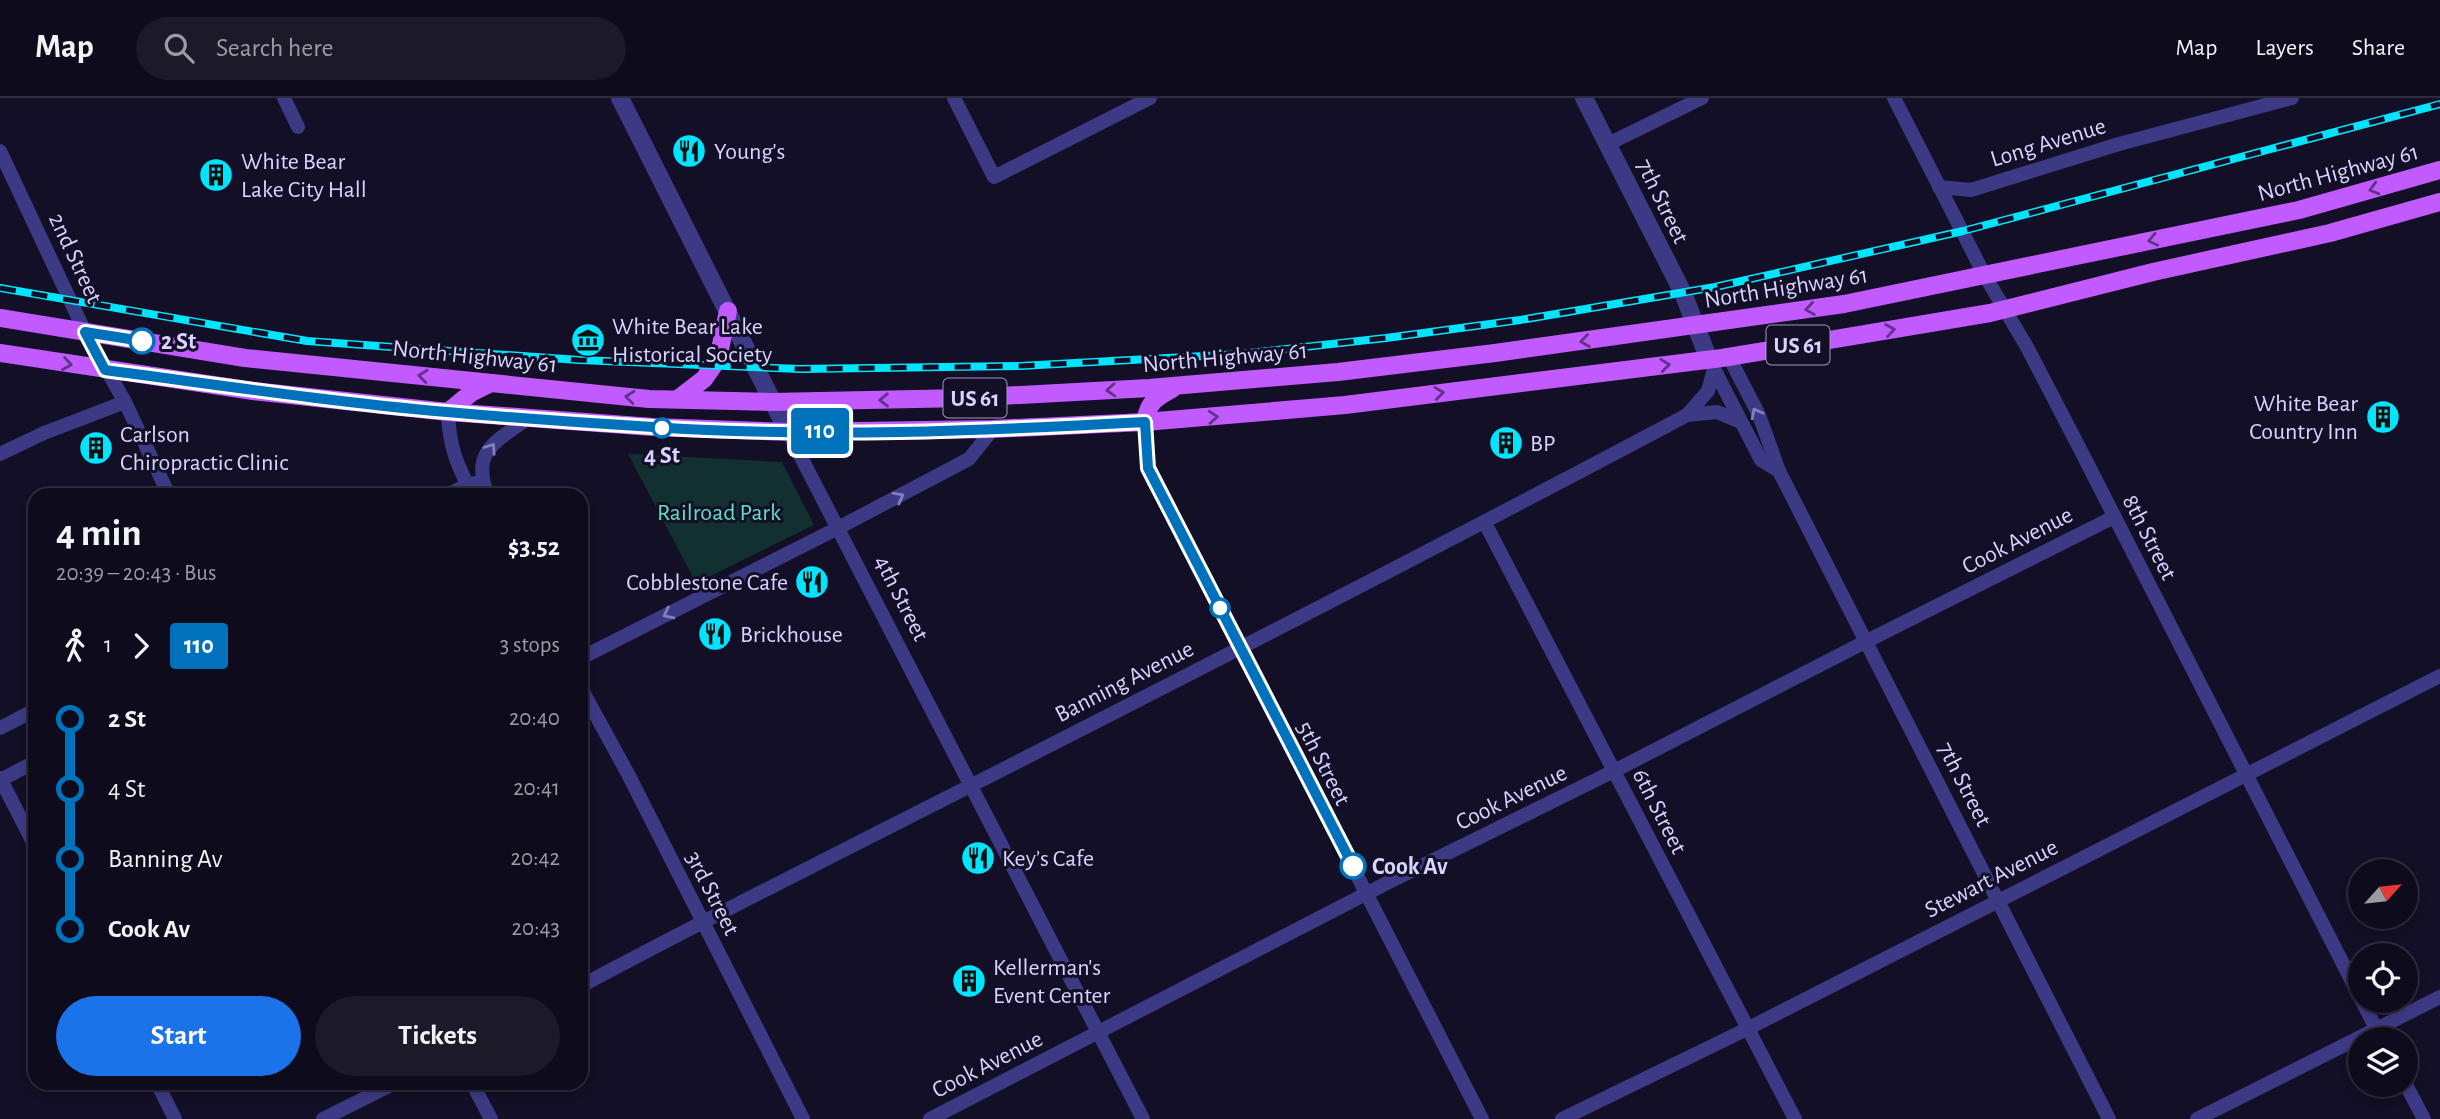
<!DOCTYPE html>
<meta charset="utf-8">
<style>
:root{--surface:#0e0b1c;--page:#1c1929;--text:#f1f3f6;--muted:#9b9ba3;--line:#2e2b3b;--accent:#1a73e8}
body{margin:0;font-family:"Alegreya Sans",sans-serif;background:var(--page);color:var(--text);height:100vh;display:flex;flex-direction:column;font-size:26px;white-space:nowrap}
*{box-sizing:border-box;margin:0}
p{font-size:23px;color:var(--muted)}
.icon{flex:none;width:38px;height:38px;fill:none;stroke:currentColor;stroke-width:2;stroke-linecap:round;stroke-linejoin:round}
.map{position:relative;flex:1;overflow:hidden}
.drawer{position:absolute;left:28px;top:390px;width:560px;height:602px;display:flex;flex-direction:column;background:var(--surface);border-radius:21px;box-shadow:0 4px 10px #0003,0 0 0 2px var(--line)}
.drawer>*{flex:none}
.badge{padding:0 14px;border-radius:5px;font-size:24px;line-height:46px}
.needle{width:46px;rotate:63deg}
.controls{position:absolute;left:2348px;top:761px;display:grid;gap:14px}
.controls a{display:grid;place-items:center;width:70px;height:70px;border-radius:50%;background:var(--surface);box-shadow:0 4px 10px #0003,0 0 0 2px var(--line);font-size:35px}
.map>.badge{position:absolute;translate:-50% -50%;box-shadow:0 0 0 4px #fff}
.legs{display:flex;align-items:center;gap:10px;height:77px;padding:0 28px;font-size:23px}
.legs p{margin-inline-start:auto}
.overview{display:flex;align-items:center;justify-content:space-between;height:119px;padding:0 28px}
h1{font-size:38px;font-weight:600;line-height:52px}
.action{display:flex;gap:14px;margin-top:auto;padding:14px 28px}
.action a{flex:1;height:80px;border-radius:42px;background:var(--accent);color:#fff;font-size:28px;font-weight:600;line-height:80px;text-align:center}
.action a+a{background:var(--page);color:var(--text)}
ul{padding:0 28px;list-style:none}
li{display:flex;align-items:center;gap:24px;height:70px;font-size:26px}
li i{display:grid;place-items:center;width:10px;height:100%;margin:0 9px;background:currentColor}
li i::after{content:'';width:18px;height:18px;margin:-9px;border:5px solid;border-radius:50%;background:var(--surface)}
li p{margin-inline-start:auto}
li:first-child i{background:linear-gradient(#0000 50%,currentColor 0)}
li:last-child i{background:linear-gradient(currentColor 50%,#0000 0)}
header{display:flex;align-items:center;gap:42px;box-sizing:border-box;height:98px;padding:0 35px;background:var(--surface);border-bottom:2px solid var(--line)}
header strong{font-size:33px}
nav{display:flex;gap:38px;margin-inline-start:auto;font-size:24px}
.search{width:490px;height:63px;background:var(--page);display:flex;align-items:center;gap:18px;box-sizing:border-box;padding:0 24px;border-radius:38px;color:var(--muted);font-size:26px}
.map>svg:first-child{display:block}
.green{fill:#12302f}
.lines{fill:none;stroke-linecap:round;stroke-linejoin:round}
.minor{stroke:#3d3a85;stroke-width:14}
.tertiary{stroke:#3d3a85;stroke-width:18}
.primary{stroke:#c25bff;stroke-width:18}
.rail-casing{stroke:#00e5ff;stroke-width:8}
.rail{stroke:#130f26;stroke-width:5;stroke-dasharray:16;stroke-linecap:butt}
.oneway{stroke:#623188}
.oneway2{stroke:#837fbc}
.line-1-casing{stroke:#fff;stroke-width:16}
.line-1{stroke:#0072bc;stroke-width:10}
.stop-1-dot{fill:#fff;stroke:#0072bc;stroke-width:3.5}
.labels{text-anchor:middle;stroke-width:6;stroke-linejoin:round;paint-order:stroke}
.shield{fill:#130f26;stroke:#9e99be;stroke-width:2}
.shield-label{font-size:23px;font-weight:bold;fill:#d9d4ff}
.street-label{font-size:24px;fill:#d9d4ff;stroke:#130f26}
.poi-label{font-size:24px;fill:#d9d4ff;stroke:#130f26;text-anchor:start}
.stop-label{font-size:24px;font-weight:bold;fill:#d9d4ff;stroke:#130f26;text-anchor:start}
.park-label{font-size:24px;fill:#5fe0c0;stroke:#130f26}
</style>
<header>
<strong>Map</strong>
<div class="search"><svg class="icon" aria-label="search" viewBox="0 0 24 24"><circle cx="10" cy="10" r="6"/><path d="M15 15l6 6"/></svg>Search here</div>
<nav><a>Map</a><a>Layers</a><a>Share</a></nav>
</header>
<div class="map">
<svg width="2440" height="1021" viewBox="0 0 2440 1021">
<rect width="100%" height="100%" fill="#130f26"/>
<!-- green -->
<polygon class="green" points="628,356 782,364 814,427 696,485"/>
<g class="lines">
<!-- minor -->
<g class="minor">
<polyline points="284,0 298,29"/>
<polyline points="954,0 994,79 1150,0"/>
<polyline points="1894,0 1985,178 2027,249 2081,353 2361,901"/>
<polyline points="1608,46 1702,0"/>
<polyline points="0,53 85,234 125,304 169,397"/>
<polyline points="1939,89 1971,92 2119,46 2292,0"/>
<polyline points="1729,259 1759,317 1779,373 2109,1021"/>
<polyline points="1712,267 1761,362 1779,373"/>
<path d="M448,314C449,348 457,368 473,397"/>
<polyline points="1687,317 1717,314 1741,324"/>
<polyline points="1145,324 1148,370 1482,1021"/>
<polyline points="788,334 1143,1021"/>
<polyline points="0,356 44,335 125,304"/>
<polyline points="447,397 467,387 475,385"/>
<path d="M488,397C469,352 499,342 530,319"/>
<polyline points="1485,425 1795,1021"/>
<polyline points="581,560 838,430 969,361 993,331"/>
<polyline points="581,590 628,676 803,1021"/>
<polyline points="0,630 35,612"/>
<polyline points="0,680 35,748"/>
<polyline points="0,682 35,664"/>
<path d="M581,888C712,818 844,752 976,685C1214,564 1452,442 1687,317L1708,293L1714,271"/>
<polyline points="2362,903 2382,942"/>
<polyline points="157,985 175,1021"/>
<polyline points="472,985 491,1021"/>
<polyline points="2406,987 2424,1021"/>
<polyline points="323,1021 395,985"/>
<polyline points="930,1021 1385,786 1614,673 1865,544 2114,419"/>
<polyline points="1562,1021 1747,931 2440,578"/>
<polyline points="2197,1021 2440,899"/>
</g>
<!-- tertiary -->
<g class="tertiary">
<polyline points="620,0 788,334"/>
<polyline points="1584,0 1683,195 1709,262"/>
</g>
<!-- primary -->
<g class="primary">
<polyline points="0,220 245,260 649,301 772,304 964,300 1149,290 1338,274 1495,255 1844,206 2299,112 2440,72"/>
<polyline points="0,255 253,293 448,314 653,329 788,334 993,331 1145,324 1345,307 1722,260 1990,215 2153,174 2330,135 2440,104"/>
<polyline points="678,301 704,281 718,261 728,213"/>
<polyline points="448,314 471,295 491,285"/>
<path d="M1145,324C1148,305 1155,300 1172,291"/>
</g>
<!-- rail casing -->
<g class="rail-casing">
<polyline id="rail" points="0,190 307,243 579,262 800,271 1020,268 1241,256 1386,240 1520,222 1715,189 1963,133 2440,6"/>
</g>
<!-- rail -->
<use href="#rail" class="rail"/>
</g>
<!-- one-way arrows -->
<defs><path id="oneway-chevron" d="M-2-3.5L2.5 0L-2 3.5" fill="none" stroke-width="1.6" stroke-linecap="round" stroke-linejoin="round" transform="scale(1.75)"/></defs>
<g class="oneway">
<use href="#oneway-chevron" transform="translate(2374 91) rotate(164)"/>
<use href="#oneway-chevron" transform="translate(2153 142) rotate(168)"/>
<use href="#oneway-chevron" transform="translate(1810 211) rotate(172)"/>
<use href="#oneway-chevron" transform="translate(1890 232) rotate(-9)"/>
<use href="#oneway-chevron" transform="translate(1585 243) rotate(172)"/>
<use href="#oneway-chevron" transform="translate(67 266) rotate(9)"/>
<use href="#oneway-chevron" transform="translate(1665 267) rotate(-7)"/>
<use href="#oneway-chevron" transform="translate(423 278) rotate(-174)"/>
<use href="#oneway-chevron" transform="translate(1111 292) rotate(177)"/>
<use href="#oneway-chevron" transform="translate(1439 295) rotate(-7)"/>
<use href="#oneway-chevron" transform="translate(630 299) rotate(-174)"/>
<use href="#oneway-chevron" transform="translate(884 302) rotate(179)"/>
<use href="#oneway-chevron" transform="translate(1213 319) rotate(-4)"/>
</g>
<g class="oneway2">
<use href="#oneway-chevron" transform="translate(1756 315) rotate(-117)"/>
<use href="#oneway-chevron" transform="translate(491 350) rotate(-56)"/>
<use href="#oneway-chevron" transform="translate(899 399) rotate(-28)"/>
<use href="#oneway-chevron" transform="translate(668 516) rotate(153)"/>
</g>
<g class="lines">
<!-- line-1 casing -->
<g class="line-1-casing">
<path id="line-1" d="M142,243L85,234L105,272C219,287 333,304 447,314C515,320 584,325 653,329C815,340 983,333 1145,324L1148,370L1353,768"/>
</g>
<!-- line-1 -->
<use href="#line-1" class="line-1"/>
</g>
<!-- icons -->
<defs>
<g id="restaurant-disc" transform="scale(1.75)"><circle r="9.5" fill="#00e5ff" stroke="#130f26"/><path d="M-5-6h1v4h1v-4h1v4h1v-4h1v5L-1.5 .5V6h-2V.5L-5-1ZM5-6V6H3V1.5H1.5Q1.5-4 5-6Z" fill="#111"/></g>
<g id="building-disc" transform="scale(1.75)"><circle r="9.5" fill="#00e5ff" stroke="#130f26"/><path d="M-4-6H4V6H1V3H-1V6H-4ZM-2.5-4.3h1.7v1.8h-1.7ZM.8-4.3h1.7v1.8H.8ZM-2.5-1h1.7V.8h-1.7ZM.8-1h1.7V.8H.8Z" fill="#111"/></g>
<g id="museum-disc" transform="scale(1.75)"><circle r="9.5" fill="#00e5ff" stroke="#130f26"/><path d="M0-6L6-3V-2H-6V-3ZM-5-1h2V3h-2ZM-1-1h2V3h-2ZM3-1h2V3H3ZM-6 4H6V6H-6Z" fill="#111"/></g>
</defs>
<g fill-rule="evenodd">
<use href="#restaurant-disc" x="689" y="53"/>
<use href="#building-disc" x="216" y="77"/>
<use href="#museum-disc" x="588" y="242"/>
<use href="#building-disc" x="2383" y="319"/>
<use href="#building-disc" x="1506" y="345"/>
<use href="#building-disc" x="96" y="350"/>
<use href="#restaurant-disc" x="812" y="484"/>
<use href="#restaurant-disc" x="715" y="536"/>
<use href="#restaurant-disc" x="978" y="760"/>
<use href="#building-disc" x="969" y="883"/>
</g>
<!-- markers -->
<g class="stop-1-dot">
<circle cx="142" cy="243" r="12"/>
<circle cx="662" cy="330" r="9"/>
<circle cx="1220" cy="510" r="9"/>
<circle cx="1353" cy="768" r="12"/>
</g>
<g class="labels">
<!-- shield labels -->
<g class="shield">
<rect x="1766.5" y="227.5" width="63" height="39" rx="5"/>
<rect x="943.5" y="280.5" width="63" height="39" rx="5"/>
</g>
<g class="shield-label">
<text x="1798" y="255">US 61</text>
<text x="975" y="308">US 61</text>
</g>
<!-- street labels -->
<g class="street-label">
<text transform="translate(2048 44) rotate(-17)" y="8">Long Avenue</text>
<text transform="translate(2338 74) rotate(-15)" y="8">North Highway 61</text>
<text transform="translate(1663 103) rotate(64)" y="8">7th Street</text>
<text transform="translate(76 160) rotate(65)" y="8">2nd Street</text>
<text transform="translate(1786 189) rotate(-9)" y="8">North Highway 61</text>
<text transform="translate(475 258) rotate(6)" y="8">North Highway 61</text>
<text transform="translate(1225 259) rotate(-5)" y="8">North Highway 61</text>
<text transform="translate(2150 439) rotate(63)" y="8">8th Street</text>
<text transform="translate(2017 442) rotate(-27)" y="8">Cook Avenue</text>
<text transform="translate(902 500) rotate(63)" y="8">4th Street</text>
<text transform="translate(1124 583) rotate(-27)" y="8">Banning Avenue</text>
<text transform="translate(1324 665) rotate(63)" y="8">5th Street</text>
<text transform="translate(1965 686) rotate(63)" y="8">7th Street</text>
<text transform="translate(1511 699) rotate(-26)" y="8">Cook Avenue</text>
<text transform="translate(1660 713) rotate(63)" y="8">6th Street</text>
<text transform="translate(1991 780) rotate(-27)" y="8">Stewart Avenue</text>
<text transform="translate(713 795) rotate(63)" y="8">3rd Street</text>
<text transform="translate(987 966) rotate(-27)" y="8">Cook Avenue</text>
</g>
<!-- poi labels -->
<g class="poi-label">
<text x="714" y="61">Young's</text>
<text x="241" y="71">White Bear<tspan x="241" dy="28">Lake City Hall</tspan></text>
<text x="612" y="236">White Bear Lake<tspan x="612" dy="28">Historical Society</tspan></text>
<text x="2358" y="313" text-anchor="end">White Bear<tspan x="2358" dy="28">Country Inn</tspan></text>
<text x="120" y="344">Carlson<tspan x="120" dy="28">Chiropractic Clinic</tspan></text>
<text x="1530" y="353">BP</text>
<text x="788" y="492" text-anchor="end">Cobblestone Cafe</text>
<text x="740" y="544">Brickhouse</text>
<text x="1002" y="768">Key’s Cafe</text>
<text x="993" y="877">Kellerman's<tspan x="993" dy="28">Event Center</tspan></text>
</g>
<!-- stop labels -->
<g class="stop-label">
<text x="161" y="251">2 St</text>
<text x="662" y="365" text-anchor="middle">4 St</text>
<text x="1372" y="776">Cook Av</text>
</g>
<!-- park labels -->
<g class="park-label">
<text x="719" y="422">Railroad Park</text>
</g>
</g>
</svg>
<div class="controls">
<a><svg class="needle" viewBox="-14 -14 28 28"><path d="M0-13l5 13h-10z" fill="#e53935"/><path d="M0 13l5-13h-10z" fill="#9b9ba3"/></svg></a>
<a><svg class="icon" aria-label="locate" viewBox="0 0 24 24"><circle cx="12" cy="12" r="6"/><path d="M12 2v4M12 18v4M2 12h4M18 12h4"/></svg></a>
<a><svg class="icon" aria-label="layers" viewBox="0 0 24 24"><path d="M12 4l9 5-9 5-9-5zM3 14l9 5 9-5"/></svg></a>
</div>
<b class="badge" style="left:820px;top:333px;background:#0072bc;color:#fff">110</b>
<section class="drawer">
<div class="overview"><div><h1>4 min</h1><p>20:39 – 20:43 · Bus</p></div><b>$3.52</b></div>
<div class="legs"><svg class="icon" aria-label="walk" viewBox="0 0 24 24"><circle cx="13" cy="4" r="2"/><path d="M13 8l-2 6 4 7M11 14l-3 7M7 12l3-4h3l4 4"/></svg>1<svg class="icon" aria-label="forward" viewBox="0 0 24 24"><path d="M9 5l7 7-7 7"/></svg><b class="badge" style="background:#0072bc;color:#fff">110</b><p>3 stops</p></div>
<ul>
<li><i style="color:#0072bc"></i><b>2 St</b><p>20:40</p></li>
<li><i style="color:#0072bc"></i><span>4 St</span><p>20:41</p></li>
<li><i style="color:#0072bc"></i><span>Banning Av</span><p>20:42</p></li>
<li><i style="color:#0072bc"></i><b>Cook Av</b><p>20:43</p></li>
</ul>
<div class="action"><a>Start</a><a>Tickets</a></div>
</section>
</div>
